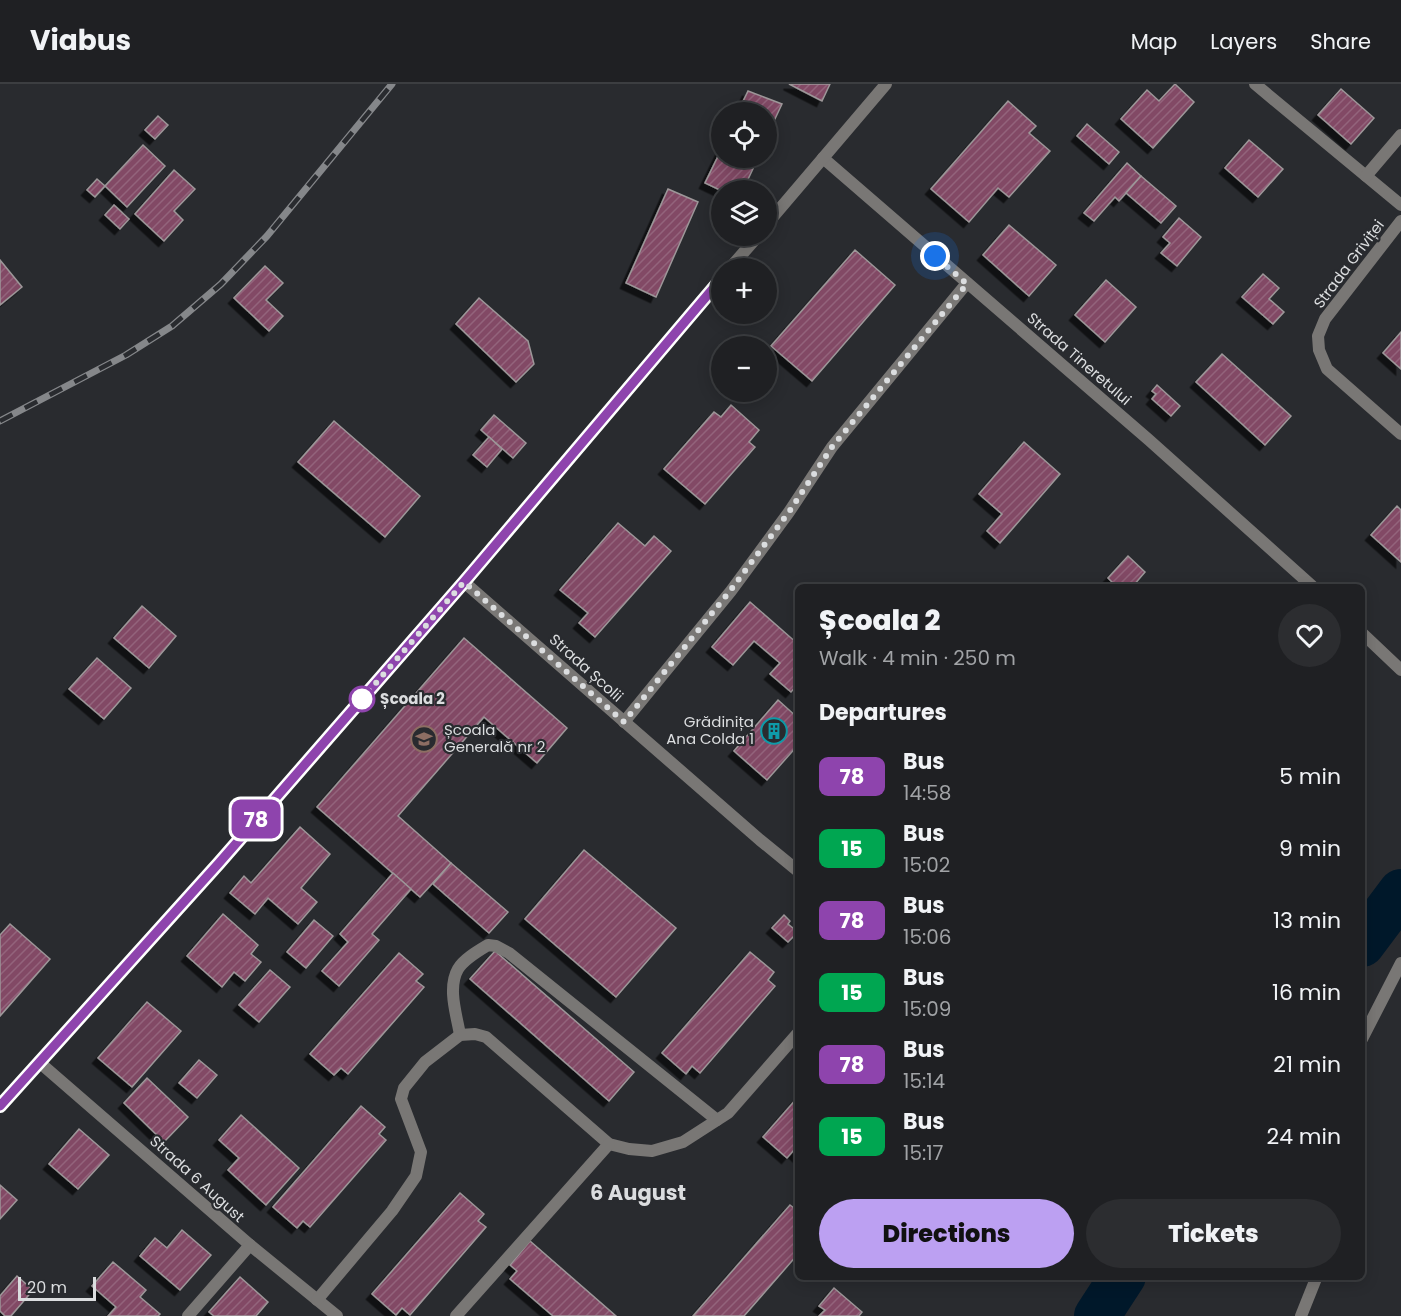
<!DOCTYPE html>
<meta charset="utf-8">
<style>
:root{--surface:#1f2023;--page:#2c2d30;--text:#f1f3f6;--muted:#a1a3a6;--line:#3c3e41;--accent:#bca0f2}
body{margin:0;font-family:Poppins,sans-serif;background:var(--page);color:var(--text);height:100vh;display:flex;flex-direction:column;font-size:22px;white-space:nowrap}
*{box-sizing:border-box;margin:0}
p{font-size:20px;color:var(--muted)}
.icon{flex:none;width:33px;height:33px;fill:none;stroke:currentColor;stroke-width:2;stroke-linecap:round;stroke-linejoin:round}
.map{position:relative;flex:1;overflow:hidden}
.drawer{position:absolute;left:795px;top:500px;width:570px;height:696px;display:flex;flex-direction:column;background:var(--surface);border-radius:9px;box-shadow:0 3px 15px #0003,0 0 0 2px var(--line)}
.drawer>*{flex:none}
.badge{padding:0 12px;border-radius:9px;font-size:21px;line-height:39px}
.fabs{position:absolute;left:711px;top:18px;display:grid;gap:12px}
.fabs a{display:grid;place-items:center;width:66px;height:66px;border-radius:50%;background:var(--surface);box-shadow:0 3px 15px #0003,0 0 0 2px var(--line);font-size:30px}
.scale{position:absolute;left:18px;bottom:15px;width:78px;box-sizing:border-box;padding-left:6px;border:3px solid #dbdddf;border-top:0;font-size:16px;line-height:21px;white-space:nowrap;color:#dbdddf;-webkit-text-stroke:4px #292b2f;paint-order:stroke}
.you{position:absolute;width:30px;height:30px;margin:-15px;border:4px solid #fff;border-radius:50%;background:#1a73e8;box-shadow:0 0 0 9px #1a73e833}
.map>.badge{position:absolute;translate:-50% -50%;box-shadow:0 0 0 3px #fff}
h2{padding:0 24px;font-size:22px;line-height:54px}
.round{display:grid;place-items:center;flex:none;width:63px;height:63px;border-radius:32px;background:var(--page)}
.headline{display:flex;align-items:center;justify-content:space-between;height:102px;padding:0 24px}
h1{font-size:28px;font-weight:800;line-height:45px}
.button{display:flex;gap:12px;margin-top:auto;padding:12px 24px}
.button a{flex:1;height:69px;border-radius:36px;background:var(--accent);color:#111;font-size:24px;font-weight:800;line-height:69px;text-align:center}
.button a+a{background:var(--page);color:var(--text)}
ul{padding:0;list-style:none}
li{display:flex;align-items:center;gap:18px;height:72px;padding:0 24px}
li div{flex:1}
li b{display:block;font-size:22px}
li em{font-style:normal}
li .badge{min-width:66px;font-weight:700;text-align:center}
header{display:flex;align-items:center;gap:36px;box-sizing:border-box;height:84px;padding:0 30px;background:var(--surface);border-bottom:2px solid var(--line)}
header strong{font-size:28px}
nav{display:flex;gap:33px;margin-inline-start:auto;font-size:21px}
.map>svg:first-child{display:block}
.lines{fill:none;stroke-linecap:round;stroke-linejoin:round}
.river{stroke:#00182a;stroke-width:46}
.building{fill:url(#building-hatch);stroke:#9d9799;stroke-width:1.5;filter:url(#shadow)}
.minor{stroke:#797775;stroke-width:12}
.tertiary{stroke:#797775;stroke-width:12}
.rail-casing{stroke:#85878a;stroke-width:7}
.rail{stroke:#292b2f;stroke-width:4.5;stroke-dasharray:14;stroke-linecap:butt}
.line-casing{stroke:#fff;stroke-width:14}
.line{stroke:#8e44ad;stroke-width:9}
.walk{stroke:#dbdddf;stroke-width:6;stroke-dasharray:0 10.8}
.stop-dot{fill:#fff;stroke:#8e44ad;stroke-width:3}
.labels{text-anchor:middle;stroke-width:4.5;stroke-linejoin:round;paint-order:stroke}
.street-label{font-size:15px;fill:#dbdddf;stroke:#292b2f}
.stop-label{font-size:15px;font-weight:bold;fill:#dbdddf;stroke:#292b2f;text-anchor:start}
.poi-label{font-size:15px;fill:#dbdddf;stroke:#292b2f;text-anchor:end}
.district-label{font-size:21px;font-weight:bold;fill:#dbdddf;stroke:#292b2f}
</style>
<header>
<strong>Viabus</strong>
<nav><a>Map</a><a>Layers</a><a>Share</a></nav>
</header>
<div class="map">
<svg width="1401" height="1232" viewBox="0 0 1401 1232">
<defs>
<pattern id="building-hatch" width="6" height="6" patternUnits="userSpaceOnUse" patternTransform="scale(1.5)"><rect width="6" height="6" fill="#824a65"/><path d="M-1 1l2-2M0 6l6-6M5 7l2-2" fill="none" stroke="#93647b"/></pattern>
<filter id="shadow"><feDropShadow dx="-5.5" dy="5.5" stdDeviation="0" flood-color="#0009"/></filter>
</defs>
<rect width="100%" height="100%" fill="#292b2f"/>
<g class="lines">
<!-- river -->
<g class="river">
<polyline points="1362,860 1401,808"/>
<polyline points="1097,1232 1123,1192"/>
</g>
</g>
<!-- building -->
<g class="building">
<polygon points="789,0 830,0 822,17"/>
<polygon points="1175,0 1194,18 1153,64 1121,35 1147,6 1159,17"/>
<polygon points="1341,5 1374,34 1351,60 1318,31"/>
<polygon points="748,7 782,20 766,54 766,28 738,28"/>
<polygon points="1008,17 1036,42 1029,49 1050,67 1009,113 998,104 969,138 931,105"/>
<polygon points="158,32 168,41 155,55 145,46"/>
<polygon points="1087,40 1119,68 1109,80 1077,52"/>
<polygon points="1249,56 1283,85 1258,113 1225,84"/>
<polygon points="143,61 165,82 127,123 105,102"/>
<polygon points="722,64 722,74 758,74 743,106 722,107 705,99"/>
<polygon points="1127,79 1141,92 1119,117 1115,113 1094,137 1084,129"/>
<polygon points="174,86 195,105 174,127 183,136 164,157 135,130"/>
<polygon points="1141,92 1176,122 1161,139 1126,109"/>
<polygon points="97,95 105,102 95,113 87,106"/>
<polygon points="668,105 698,118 656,213 626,199"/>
<polygon points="114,121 129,135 120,145 105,131"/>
<polygon points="1179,134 1201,153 1177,182 1161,169 1170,159 1163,153"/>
<polygon points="1009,141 1056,181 1029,212 983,171"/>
<polygon points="855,166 895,201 812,297 771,262"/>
<polygon points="0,176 22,203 0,221"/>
<polygon points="265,182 283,199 266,216 283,232 269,247 234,214"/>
<polygon points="1263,190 1279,204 1269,215 1284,228 1273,240 1242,213"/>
<polygon points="1106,196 1136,223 1105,258 1075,231"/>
<polygon points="479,214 528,257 534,280 516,298 456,240"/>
<polygon points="1401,248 1401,285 1383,269"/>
<polygon points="1222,270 1291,332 1265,361 1196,298"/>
<polygon points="1157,301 1180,322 1171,332 1152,315 1156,310 1152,307"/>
<polygon points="731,321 759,346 749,358 755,363 705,420 664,385 714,328 721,333"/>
<polygon points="494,331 526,359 513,374 481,346"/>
<polygon points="334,337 420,412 385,453 298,378"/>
<polygon points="489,353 502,365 487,383 473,371"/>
<polygon points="1024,358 1060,390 1000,459 987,447 1002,430 979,410"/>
<polygon points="1397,422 1401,426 1401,478 1371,451"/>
<polygon points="618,439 645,462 654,452 671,467 595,553 579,539 588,529 560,506"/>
<polygon points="1128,472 1145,488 1133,502 1116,502 1108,494"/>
<polygon points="750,518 798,560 798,600 791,608 770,590 780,579 754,557 733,581 712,563"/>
<polygon points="142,522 176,552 149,584 114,554"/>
<polygon points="464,554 567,644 537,679 484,633 398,732 451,779 420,813 317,723"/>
<polygon points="97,574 131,604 104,635 69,605"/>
<polygon points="778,616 798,634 798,661 767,696 734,667"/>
<polygon points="300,743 330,770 301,804 317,818 298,840 268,814 255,830 230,809 244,792 251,799"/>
<polygon points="584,766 676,844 616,913 525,835"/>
<polygon points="451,779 508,828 489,849 433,800"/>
<polygon points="393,789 411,805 372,850 379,856 339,902 322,887 348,858 340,850"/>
<polygon points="223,830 258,861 251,870 261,878 245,897 234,888 222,903 187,872"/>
<polygon points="784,831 790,837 788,840 798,848 788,858 772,844"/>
<polygon points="314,836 333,852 306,884 287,868"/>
<polygon points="10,840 50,875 0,932 0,851"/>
<polygon points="495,867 634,988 609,1017 470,895"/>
<polygon points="750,868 774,888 768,896 775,902 700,989 692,982 686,990 662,969"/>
<polygon points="399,869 423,890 416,897 424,903 348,990 341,984 334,991 310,970"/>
<polygon points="270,886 290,903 259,938 239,921"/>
<polygon points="147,918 181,947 132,1003 98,974"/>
<polygon points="199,976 217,991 197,1014 179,999"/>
<polygon points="147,994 188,1033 164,1058 124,1019"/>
<polygon points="798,1013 798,1072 793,1067 787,1074 763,1053"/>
<polygon points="361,1022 385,1043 379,1050 386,1056 310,1143 303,1137 297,1144 273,1123"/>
<polygon points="241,1031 299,1084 266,1121 228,1086 239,1074 219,1056"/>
<polygon points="79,1045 109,1071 78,1105 49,1080"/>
<polygon points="0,1101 17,1116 0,1135"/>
<polygon points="460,1109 484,1130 478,1137 486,1143 410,1231 402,1224 396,1231 372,1210"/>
<polygon points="790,1121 798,1127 798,1170 744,1232 693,1232"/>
<polygon points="182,1146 211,1171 180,1206 140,1172 155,1154 167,1164"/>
<polygon points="530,1157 616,1232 553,1232 510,1195 517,1187 510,1181"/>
<polygon points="113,1178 146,1206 140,1213 160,1230 158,1232 108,1232 116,1223 92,1202"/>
<polygon points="17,1192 33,1206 11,1232 5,1232 0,1227 0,1212"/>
<polygon points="240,1193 268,1218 256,1232 214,1232 209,1228"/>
<polygon points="834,1204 862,1228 859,1232 819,1232 825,1226 819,1222"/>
</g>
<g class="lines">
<!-- minor -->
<g class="minor">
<polyline points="1255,0 1401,121"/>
<polyline points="823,74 1149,356 1312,502"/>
<polyline points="1366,92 1401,51"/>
<polyline points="1401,137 1325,235 1318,252 1319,266 1327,285 1401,350"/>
<polyline points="464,498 760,756 798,787"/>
<polyline points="1362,549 1401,586"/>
<polyline points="624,638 731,507 789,428 832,363 967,199"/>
<path d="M460,951C457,932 447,904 458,885C464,875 478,867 488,861L496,862L509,869L717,1036"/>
<polyline points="1362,955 1401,879"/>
<polyline points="39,978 250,1161 337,1232"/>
<polyline points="317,1216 392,1127 416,1092 421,1068 401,1015 404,1004 425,978 460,951 475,950 486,953 609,1060 629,1065 652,1067 683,1058 728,1029 798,949"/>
<polyline points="188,1232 250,1161"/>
<polyline points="456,1232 609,1060"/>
<polyline points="1301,1232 1317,1192"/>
</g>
<!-- tertiary -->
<g class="tertiary">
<polyline points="766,141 886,0"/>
<polyline points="730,184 758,152"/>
<polyline points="0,1022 219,779 464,498 722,194"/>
</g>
<!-- rail casing -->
<g class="rail-casing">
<polyline id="rail" points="0,337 126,271 172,242 221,200 267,152 392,0"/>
</g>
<!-- rail -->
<use href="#rail" class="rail"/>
</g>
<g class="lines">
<!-- line casing -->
<g class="line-casing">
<polyline id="line" points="0,1022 219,779 464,498 722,194"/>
</g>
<!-- line -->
<use href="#line" class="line"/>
<!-- walk -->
<polyline class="walk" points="362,615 464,498 624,638 730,507 789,428 832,363 967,200 935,172"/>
</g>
<!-- icons -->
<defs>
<g id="building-ring" transform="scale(1.35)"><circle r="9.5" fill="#292b2f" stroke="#0f9aa8" stroke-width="1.5"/><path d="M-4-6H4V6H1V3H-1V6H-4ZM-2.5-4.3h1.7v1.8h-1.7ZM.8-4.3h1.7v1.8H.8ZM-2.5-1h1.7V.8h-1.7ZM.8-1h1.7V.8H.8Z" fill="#0f9aa8"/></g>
<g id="school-ring" transform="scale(1.35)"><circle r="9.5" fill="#292b2f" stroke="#8d6e63" stroke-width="1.5"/><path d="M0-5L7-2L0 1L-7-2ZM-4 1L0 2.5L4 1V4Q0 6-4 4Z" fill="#8d6e63"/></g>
</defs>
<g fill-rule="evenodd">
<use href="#building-ring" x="774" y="647"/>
<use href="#school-ring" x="424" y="655"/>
</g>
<!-- markers -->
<circle class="stop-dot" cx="362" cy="615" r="12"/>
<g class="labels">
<!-- street labels -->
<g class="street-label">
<text transform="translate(1349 180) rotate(-53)" y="5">Strada Griviței</text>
<text transform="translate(1079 275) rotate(41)" y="5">Strada Tineretului</text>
<text transform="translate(586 584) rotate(42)" y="5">Strada Școlii</text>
<text transform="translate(197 1095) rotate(42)" y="5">Strada 6 August</text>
</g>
<!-- stop labels -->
<g class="stop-label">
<text x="380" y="620">Școala 2</text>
</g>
<!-- poi labels -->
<g class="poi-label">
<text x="754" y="643">Grădinița<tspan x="754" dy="17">Ana Colda 1</tspan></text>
<text x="444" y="651" text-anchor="start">Școala<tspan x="444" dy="17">Generală nr 2</tspan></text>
</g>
<!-- district labels -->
<g class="district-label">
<text x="638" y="1116">6 August</text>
</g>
</g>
</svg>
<div class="fabs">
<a><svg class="icon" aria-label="locate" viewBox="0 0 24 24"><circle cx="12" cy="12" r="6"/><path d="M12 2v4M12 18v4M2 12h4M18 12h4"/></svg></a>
<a><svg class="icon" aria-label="layers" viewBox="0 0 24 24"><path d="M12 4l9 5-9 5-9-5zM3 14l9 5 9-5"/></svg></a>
<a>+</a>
<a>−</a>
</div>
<div class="scale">20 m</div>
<div class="you" style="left:935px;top:172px"></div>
<b class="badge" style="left:256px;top:735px;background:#8e44ad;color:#fff">78</b>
<section class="drawer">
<div class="headline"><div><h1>Școala 2</h1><p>Walk · 4 min · 250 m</p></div><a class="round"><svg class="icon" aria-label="heart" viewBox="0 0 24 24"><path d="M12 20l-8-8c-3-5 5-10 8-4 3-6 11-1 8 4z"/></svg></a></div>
<h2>Departures</h2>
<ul>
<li><span class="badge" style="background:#8e44ad;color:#fff">78</span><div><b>Bus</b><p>14:58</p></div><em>5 min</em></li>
<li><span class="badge" style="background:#00a651;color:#fff">15</span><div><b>Bus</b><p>15:02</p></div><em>9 min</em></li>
<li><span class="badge" style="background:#8e44ad;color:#fff">78</span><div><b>Bus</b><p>15:06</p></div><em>13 min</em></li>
<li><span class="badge" style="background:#00a651;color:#fff">15</span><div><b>Bus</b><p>15:09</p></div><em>16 min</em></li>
<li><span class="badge" style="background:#8e44ad;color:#fff">78</span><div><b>Bus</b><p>15:14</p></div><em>21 min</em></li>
<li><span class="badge" style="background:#00a651;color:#fff">15</span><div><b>Bus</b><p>15:17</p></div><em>24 min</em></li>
</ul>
<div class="button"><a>Directions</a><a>Tickets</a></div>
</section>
</div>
